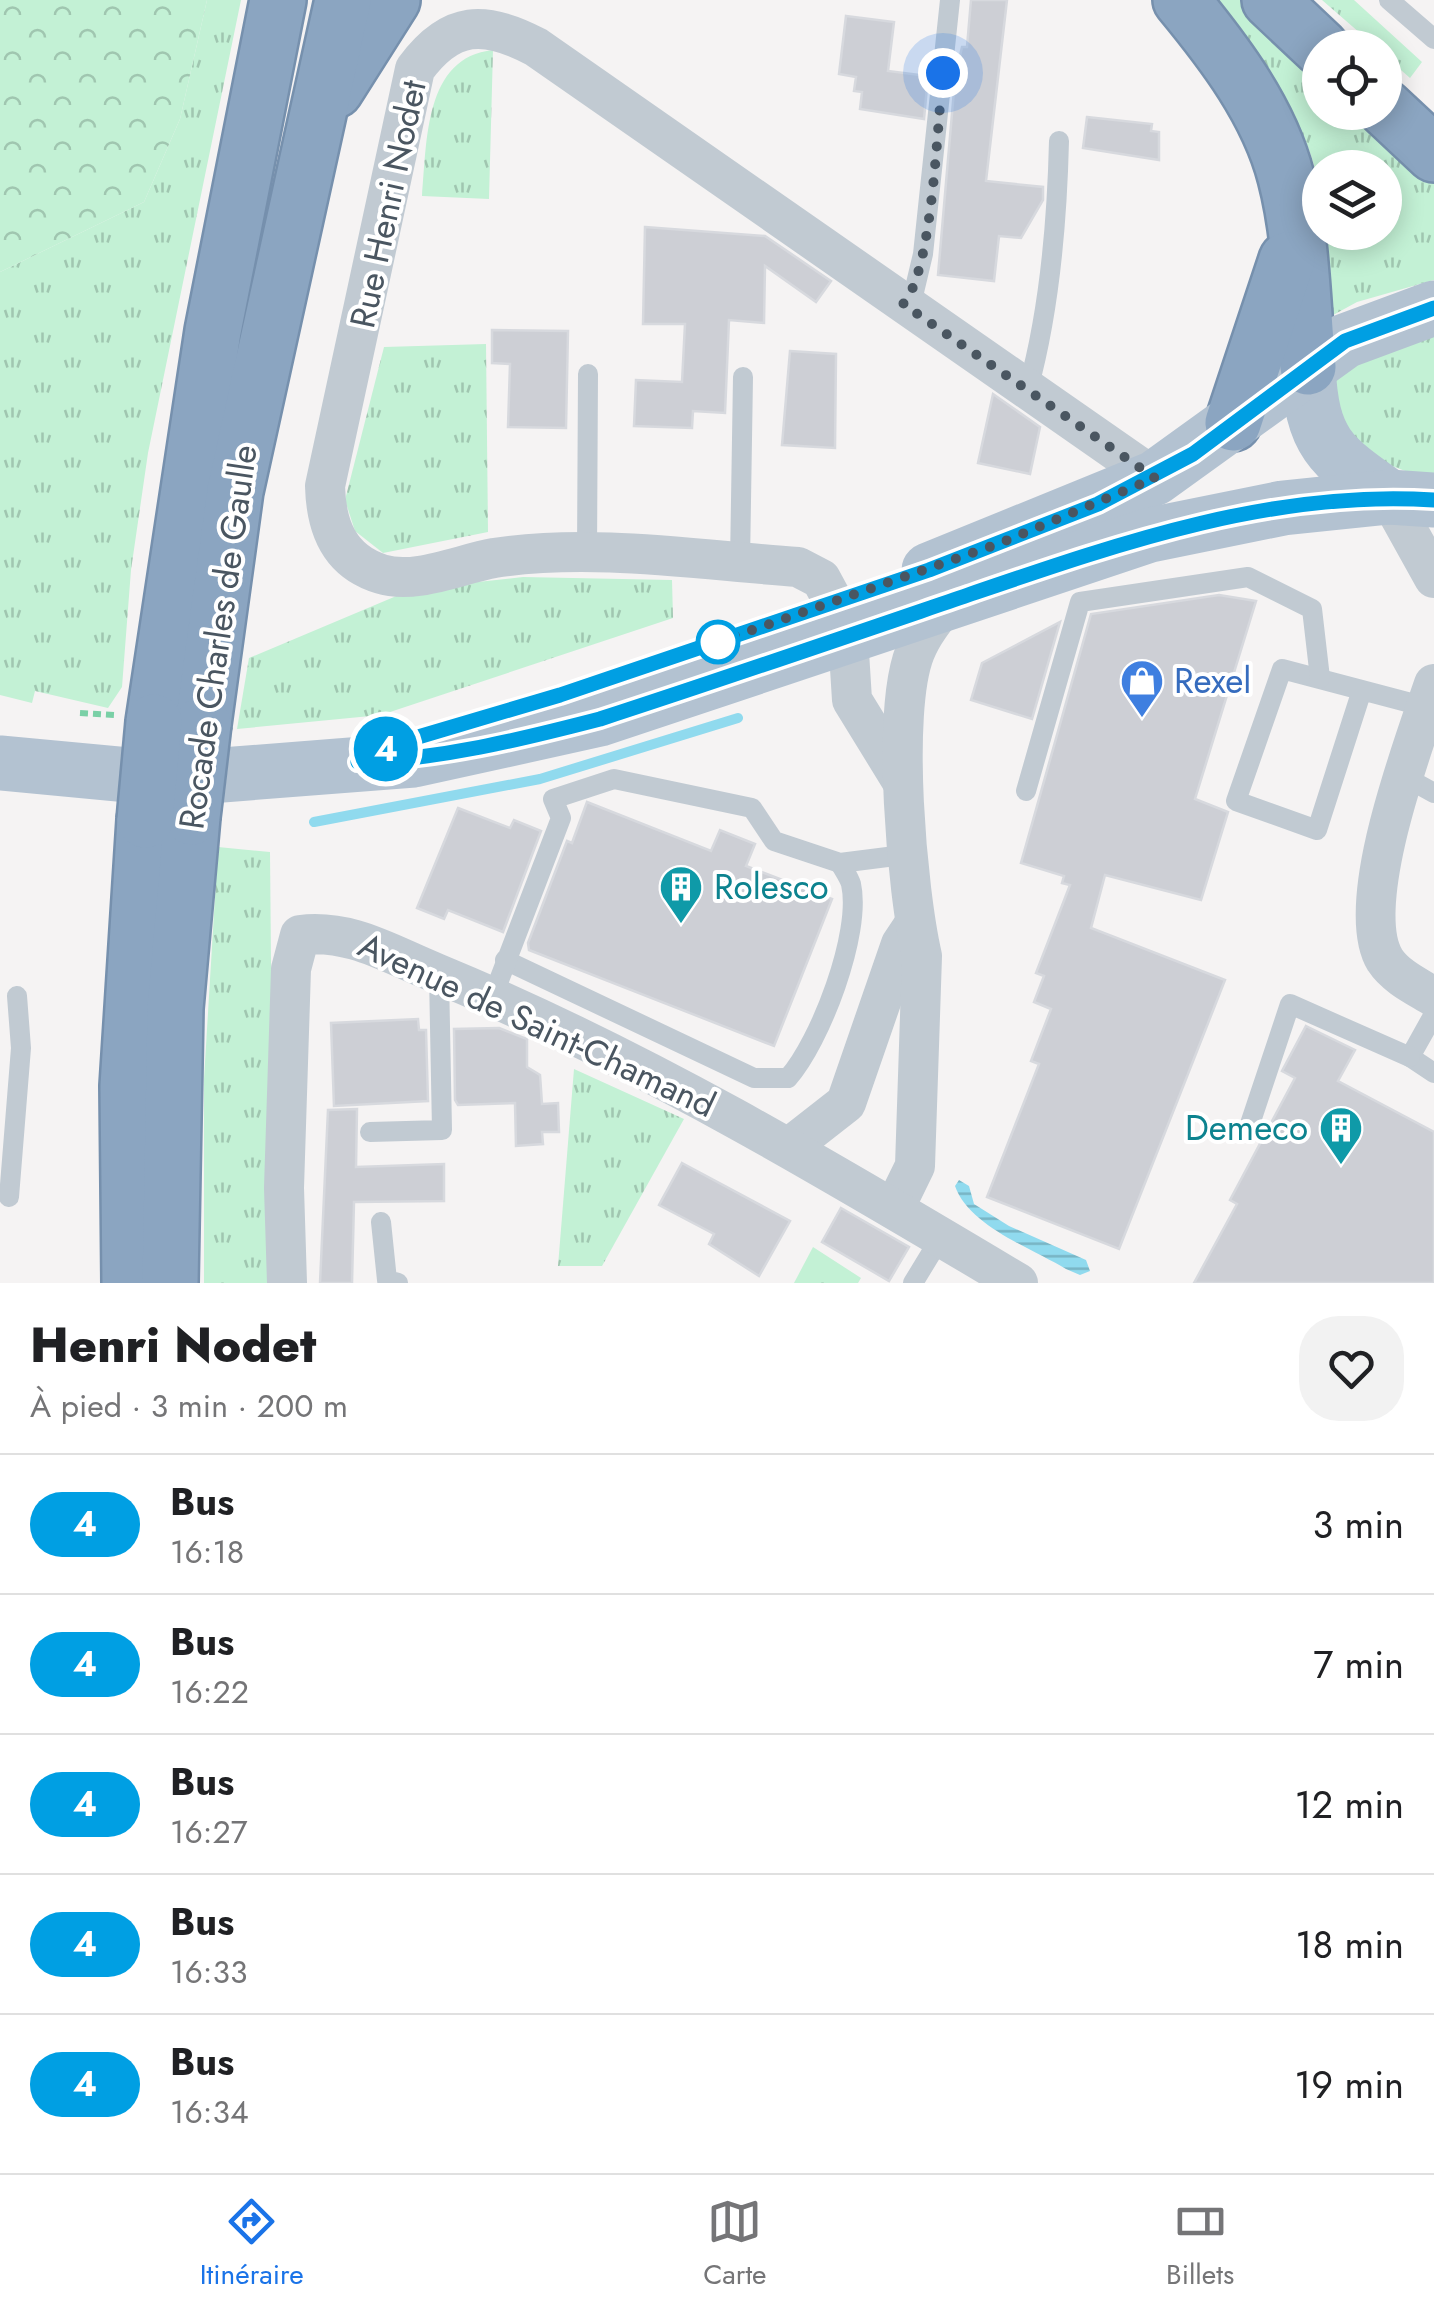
<!DOCTYPE html>
<html lang="fr">
<meta charset="utf-8">
<style>
:root{--surface:#fff;--page:#f2f2f2;--text:#202124;--muted:#757577;--line:#e0e0e0;--accent:#1a73e8}
body{margin:0;font-family:Jost,sans-serif;background:var(--page);color:var(--text);height:100vh;display:flex;flex-direction:column;font-size:38px;white-space:nowrap}
*{box-sizing:border-box;margin:0}
p{font-size:32px;color:var(--muted)}
.icon{flex:none;width:55px;height:55px;fill:none;stroke:currentColor;stroke-width:2;stroke-linecap:round;stroke-linejoin:round}
.map{position:relative;height:1283px;overflow:hidden}
.details{display:flex;flex-direction:column;background:var(--surface);flex:1}
.details>*{flex:none}
.badge{padding:0 20px;border-radius:32px;font-size:35px;line-height:65px}
.buttons{position:absolute;left:1302px;top:30px;display:grid;gap:20px}
.buttons a{display:grid;place-items:center;width:100px;height:100px;border-radius:50%;background:var(--surface);box-shadow:0 5px 25px #0003;font-size:50px}
.you{position:absolute;width:50px;height:50px;margin:-25px;border:8px solid #fff;border-radius:50%;background:#1a73e8;box-shadow:0 0 0 15px #1a73e833}
.map>.badge{position:absolute;translate:-50% -50%;box-shadow:0 0 0 5px #fff}
.round{display:grid;place-items:center;flex:none;width:105px;height:105px;border-radius:40px;background:var(--page)}
.summary{display:flex;align-items:center;justify-content:space-between;height:170px;padding:0 30px}
h1{font-size:48px;font-weight:800;line-height:75px}
ul{padding:0;list-style:none}
li{display:flex;align-items:center;gap:30px;height:140px;padding:0 30px;border-top:2px solid var(--line)}
li div{flex:1}
li b{display:block;font-size:38px}
li em{font-style:normal}
li .badge{min-width:110px;font-weight:700;text-align:center}
.tab-bar{display:flex;justify-content:space-around;align-items:center;height:140px;border-top:2px solid var(--line);background:var(--surface);font-size:28px;color:var(--muted)}
.tab-bar a{display:grid;justify-items:center;gap:5px}
.tab-bar .on{color:var(--accent)}
.map>svg:first-child{display:block}
.grass{fill:url(#grass-tufts)}
.forest{fill:url(#forest-crowns)}
.water{fill:url(#water-rules)}
.lines{fill:none;stroke-linecap:round;stroke-linejoin:round}
.stream{stroke:#90daee;stroke-width:10}
.building{fill:#cdcfd5;stroke:#d7d9de;stroke-width:2.5}
.highway-casing{stroke:#7690ad;stroke-width:60}
.path{stroke:#7ad0a6;stroke-width:6;stroke-dasharray:8 5;stroke-linecap:butt}
.lane{stroke:#c1cad2;stroke-width:20}
.street{stroke:#c1cad2;stroke-width:40}
.primary{stroke:#b3c2d1;stroke-width:55}
.highway{stroke:#8ba5c1;stroke-width:55}
.highway-bridge-casing{stroke:#7690ad;stroke-width:60;stroke-linecap:butt}
.highway-bridge{stroke:#8ba5c1;stroke-width:55}
.line-casing{stroke:#fff;stroke-width:22}
.line{stroke:#009fe3;stroke-width:15}
.walk{stroke:#4a5661;stroke-width:10;stroke-dasharray:0 18}
.stop-dot{fill:#fff;stroke:#009fe3;stroke-width:5}
.labels{text-anchor:middle;stroke-width:8;stroke-linejoin:round;paint-order:stroke}
.street-label{font-size:35px;fill:#4a5661;stroke:#fff}
.shop-label{font-size:35px;fill:#366cbe;stroke:#fff;text-anchor:start}
.culture-label{font-size:35px;fill:#0d838f;stroke:#fff;text-anchor:start}
</style>
<div class="map">
<svg width="1434" height="1283" viewBox="0 0 1434 1283">
<defs>
<pattern id="grass-tufts" width="24" height="20" patternUnits="userSpaceOnUse" patternTransform="scale(2.5)"><rect width="24" height="20" fill="#c3f1d5"/><path d="M3 7l-1-3M5 7V3M7 7l1-3M15 17l-1-3M17 17v-4M19 17l1-3" fill="none" stroke="#a0c6b0"/></pattern>
<pattern id="forest-crowns" width="20" height="18" patternUnits="userSpaceOnUse" patternTransform="scale(2.5)"><rect width="20" height="18" fill="#c3f1d5"/><path d="M2 6a3 3 0 1 1 6 0M12 15a3 3 0 1 1 6 0" fill="none" stroke="#a0c6b0"/></pattern>
<pattern id="water-rules" width="6" height="5" patternUnits="userSpaceOnUse" patternTransform="scale(2.5)"><rect width="6" height="5" fill="#90daee"/><path d="M0 2.5h6" fill="none" stroke="#78b4c4"/></pattern>
</defs>
<rect width="100%" height="100%" fill="#f5f3f3"/>
<!-- grass -->
<g class="grass">
<polygon points="207,0 241,0 148,453 131,570 122,687 108,708 35,691 32,703 0,695 0,272 144,202 180,119"/>
<path d="M1207,0H1245L1320,70V112L1368,113L1434,173V280L1357,302L1324,320V233L1385,232V168H1320V190C1303,103 1259,68 1207,0Z"/>
<polygon points="1322,0 1354,0 1422,62 1410,78 1385,56 1385,48 1376,47"/>
<path d="M493,50L489,199L422,196C427,142 424,57 493,50Z"/>
<path d="M1434,329V476C1397,475 1368,453 1338,433L1334,376Z"/>
<polygon points="486,344 488,532 383,553 355,531 345,500 384,347"/>
<polygon points="523,577 672,580 673,618 381,715 237,729 249,658 413,589"/>
<polygon points="218,847 270,852 274,1283 204,1283 204,1079"/>
<polygon points="574,1069 684,1119 602,1266 558,1266"/>
<polygon points="813,1247 861,1278 858,1283 794,1283"/>
</g>
<!-- forest -->
<polygon class="forest" points="0,0 207,0 180,119 144,202 0,272"/>
<!-- water -->
<path class="water" d="M959,1180L969,1186L974,1204L1009,1226L1086,1260L1090,1271L1080,1275L1066,1269C1031,1248 969,1226 955,1186Z"/>
<g class="lines">
<!-- stream -->
<polyline class="stream" points="314,822 540,779 738,718"/>
</g>
<!-- building -->
<g class="building">
<polygon points="971,0 1007,0 986,181 1043,187 1043,200 1021,238 999,236 994,281 938,275 955,79 962,47 967,47"/>
<polygon points="846,16 894,22 888,71 928,76 924,119 860,109 862,92 854,91 856,77 839,74"/>
<polygon points="1087,117 1152,124 1151,131 1159,132 1159,160 1083,148"/>
<polygon points="645,227 765,236 831,281 816,302 765,266 764,323 729,320 725,413 693,411 692,428 634,426 636,380 682,382 685,324 643,324"/>
<polygon points="492,330 568,331 566,428 508,427 510,364 492,363"/>
<polygon points="790,351 836,354 835,448 782,445"/>
<polygon points="993,394 1040,427 1030,474 978,463"/>
<polygon points="1219,595 1256,601 1195,799 1228,812 1201,900 1105,875 1091,928 1225,980 1119,1249 987,1197 1039,1064 1031,1061 1051,1009 1034,1002 1044,976 1036,973 1070,885 1062,883 1064,876 1021,863 1091,614"/>
<polygon points="1060,622 1032,719 971,700 982,663"/>
<polygon points="587,802 711,851 720,830 755,844 746,866 832,899 774,1046 529,950 528,943 567,841 572,843"/>
<polygon points="458,808 510,828 514,820 541,831 503,932 448,910 444,919 417,908"/>
<polygon points="418,1019 419,1030 426,1030 428,1101 334,1106 331,1023"/>
<polygon points="1306,1026 1355,1050 1338,1081 1434,1132 1434,1283 1194,1283 1237,1204 1230,1200 1295,1078 1282,1071"/>
<polygon points="499,1028 527,1039 527,1067 540,1075 542,1104 558,1103 559,1132 542,1132 543,1144 516,1146 515,1103 458,1105 455,1100 454,1029"/>
<polygon points="357,1109 356,1167 444,1164 444,1201 354,1202 352,1283 320,1283 328,1110"/>
<polygon points="682,1163 790,1221 759,1276 709,1244 714,1234 659,1205"/>
<polygon points="841,1208 909,1247 889,1281 822,1242"/>
</g>
<g class="lines">
<!-- highway casing -->
<g class="highway-casing">
<g id="highway">
<path d="M1181,0C1224,52 1269,111 1286,177C1302,238 1302,304 1308,367"/>
<polyline points="1270,0 1321,48"/>
<polyline points="335,90 392,0"/>
<polyline points="1385,108 1434,154"/>
<polyline points="1233,423 1287,260"/>
<polyline points="154,722 213,331 278,0"/>
<polyline points="203,724 235,491 343,0"/>
<polyline points="130,1283 128,1086 145,820"/>
<polyline points="170,1283 175,1008 192,817"/>
</g>
</g>
<!-- path -->
<polyline class="path" points="80,713 114,715"/>
<!-- lane -->
<g class="lane">
<polyline points="1389,0 1434,39"/>
<polyline points="903,304 914,292 923,254 950,0"/>
<path d="M1028,389C1050,309 1057,224 1059,141"/>
<polyline points="587,554 588,374"/>
<polyline points="740,563 743,377"/>
<polyline points="1362,690 1317,830 1236,801 1282,669 1426,707"/>
<polyline points="1405,777 1434,793"/>
<polyline points="1026,791 1080,602 1248,577 1312,609 1320,678"/>
<path d="M505,960L754,1078H788C820,1042 862,933 851,884C849,877 843,869 840,863"/>
<polyline points="493,996 561,818 553,799 614,779 752,808 774,841 840,863 911,854"/>
<polyline points="1434,1014 1410,1057 1434,1073"/>
<polyline points="1249,1127 1290,1004 1410,1057"/>
<polyline points="370,1132 442,1130 439,975"/>
<polyline points="9,1197 21,1048 17,996"/>
<polyline points="381,1222 387,1280 398,1283"/>
<polyline points="913,1283 941,1237"/>
</g>
<!-- street -->
<g class="street">
<polyline points="1389,497 1434,578"/>
<path d="M1434,684C1414,743 1352,906 1385,960C1396,977 1418,987 1434,997"/>
<path d="M903,783L852,700L848,636L834,603L821,579L798,567C699,560 592,543 494,558C460,564 415,585 381,574C339,561 326,526 325,486L415,69C451,20 485,20 536,47L1155,478"/>
<polyline points="791,1146 846,1103 901,944 915,923"/>
<path d="M894,1209L915,1166L922,956C907,891 891,712 915,652C923,632 936,617 949,601"/>
<path d="M287,1283L284,1188L291,969L300,935C351,929 389,954 436,973C640,1057 829,1170 1018,1283"/>
</g>
<!-- primary -->
<g class="primary">
<path d="M1308,367C1312,443 1329,455 1389,497"/>
<polyline points="929,570 1155,478 1345,341 1434,308"/>
<polyline points="0,763 171,779 414,760 600,719 1150,535 1283,508 1389,497 1434,500"/>
</g>
<!-- highway -->
<use href="#highway" class="highway"/>
<!-- highway-bridge casing -->
<g class="highway-bridge-casing">
<g id="highway-bridge">
<polyline points="192,817 203,724"/>
<polyline points="145,820 154,722"/>
</g>
</g>
<!-- highway-bridge -->
<use href="#highway-bridge" class="highway-bridge"/>
</g>
<g class="lines">
<!-- line casing -->
<g class="line-casing">
<path id="line" d="M1434,308L1345,341L1193,454L1098,504L929,570L560,695L408,740L358,762C441,759 519,740 600,719C723,679 845,637 968,595C1117,544 1274,489 1434,500"/>
</g>
<!-- line -->
<use href="#line" class="line"/>
<!-- walk -->
<path class="walk" d="M718,642L998,544L1155,478L903,304C933,272 937,123 943,73"/>
</g>
<!-- icons -->
<defs>
<g id="shop-pin" transform="scale(2.25)"><path d="M0 17L-7.5 6A9.5 9.5 0 1 1 7.5 6Z" fill="#3f7fe0" stroke="#fff"/><path d="M-5-2.5h2.3a2.7 3.5 0 0 1 5.4 0H5L5.5 6h-11ZM-1.5-2.5h3a1.5 2.3 0 0 0-3 0Z" fill="#fff"/></g>
<g id="building-pin" transform="scale(2.25)"><path d="M0 17L-7.5 6A9.5 9.5 0 1 1 7.5 6Z" fill="#0f9aa8" stroke="#fff"/><path d="M-4-6H4V6H1V3H-1V6H-4ZM-2.5-4.3h1.7v1.8h-1.7ZM.8-4.3h1.7v1.8H.8ZM-2.5-1h1.7V.8h-1.7ZM.8-1h1.7V.8H.8Z" fill="#fff"/></g>
</defs>
<g fill-rule="evenodd">
<use href="#shop-pin" x="1142" y="681"/>
<use href="#building-pin" x="681" y="887"/>
<use href="#building-pin" x="1341" y="1128"/>
</g>
<!-- markers -->
<circle class="stop-dot" cx="718" cy="642" r="20"/>
<g class="labels">
<!-- street labels -->
<g class="street-label">
<text transform="translate(388 204) rotate(-78)" y="12">Rue Henri Nodet</text>
<text transform="translate(218 637) rotate(-82)" y="12">Rocade Charles de Gaulle</text>
<text transform="translate(537 1025) rotate(25)" y="12">Avenue de Saint-Chamand</text>
</g>
<!-- shop labels -->
<g class="shop-label">
<text x="1174" y="693">Rexel</text>
</g>
<!-- culture labels -->
<g class="culture-label">
<text x="714" y="899">Rolesco</text>
<text x="1308" y="1140" text-anchor="end">Demeco</text>
</g>
</g>
</svg>
<div class="buttons">
<a><svg class="icon" aria-label="locate" viewBox="0 0 24 24"><circle cx="12" cy="12" r="6"/><path d="M12 2v4M12 18v4M2 12h4M18 12h4"/></svg></a>
<a><svg class="icon" aria-label="layers" viewBox="0 0 24 24"><path d="M12 4l9 5-9 5-9-5zM3 14l9 5 9-5"/></svg></a>
</div>
<div class="you" style="left:943px;top:73px"></div>
<b class="badge" style="left:386px;top:749px;background:#009fe3;color:#fff">4</b>
</div>
<section class="details">
<div class="summary"><div><h1>Henri Nodet</h1><p>À pied · 3 min · 200 m</p></div><a class="round"><svg class="icon" aria-label="heart" viewBox="0 0 24 24"><path d="M12 20l-8-8c-3-5 5-10 8-4 3-6 11-1 8 4z"/></svg></a></div>
<ul>
<li><span class="badge" style="background:#009fe3;color:#fff">4</span><div><b>Bus</b><p>16:18</p></div><em>3 min</em></li>
<li><span class="badge" style="background:#009fe3;color:#fff">4</span><div><b>Bus</b><p>16:22</p></div><em>7 min</em></li>
<li><span class="badge" style="background:#009fe3;color:#fff">4</span><div><b>Bus</b><p>16:27</p></div><em>12 min</em></li>
<li><span class="badge" style="background:#009fe3;color:#fff">4</span><div><b>Bus</b><p>16:33</p></div><em>18 min</em></li>
<li><span class="badge" style="background:#009fe3;color:#fff">4</span><div><b>Bus</b><p>16:34</p></div><em>19 min</em></li>
</ul>
</section>
<nav class="tab-bar">
<a class="on"><svg class="icon" aria-label="directions" viewBox="0 0 24 24"><path d="M12 3l9 9-9 9-9-9zM9 14v-3h6M13 9l2 2-2 2"/></svg>Itinéraire</a>
<a><svg class="icon" aria-label="map" viewBox="0 0 24 24"><path d="M3 6l6-2 6 2 6-2v14l-6 2-6-2-6 2zM9 4v14M15 6v14"/></svg>Carte</a>
<a><svg class="icon" aria-label="tickets" viewBox="0 0 24 24"><path d="M3 7h18v10H3zM15 7v10"/></svg>Billets</a>
</nav>
